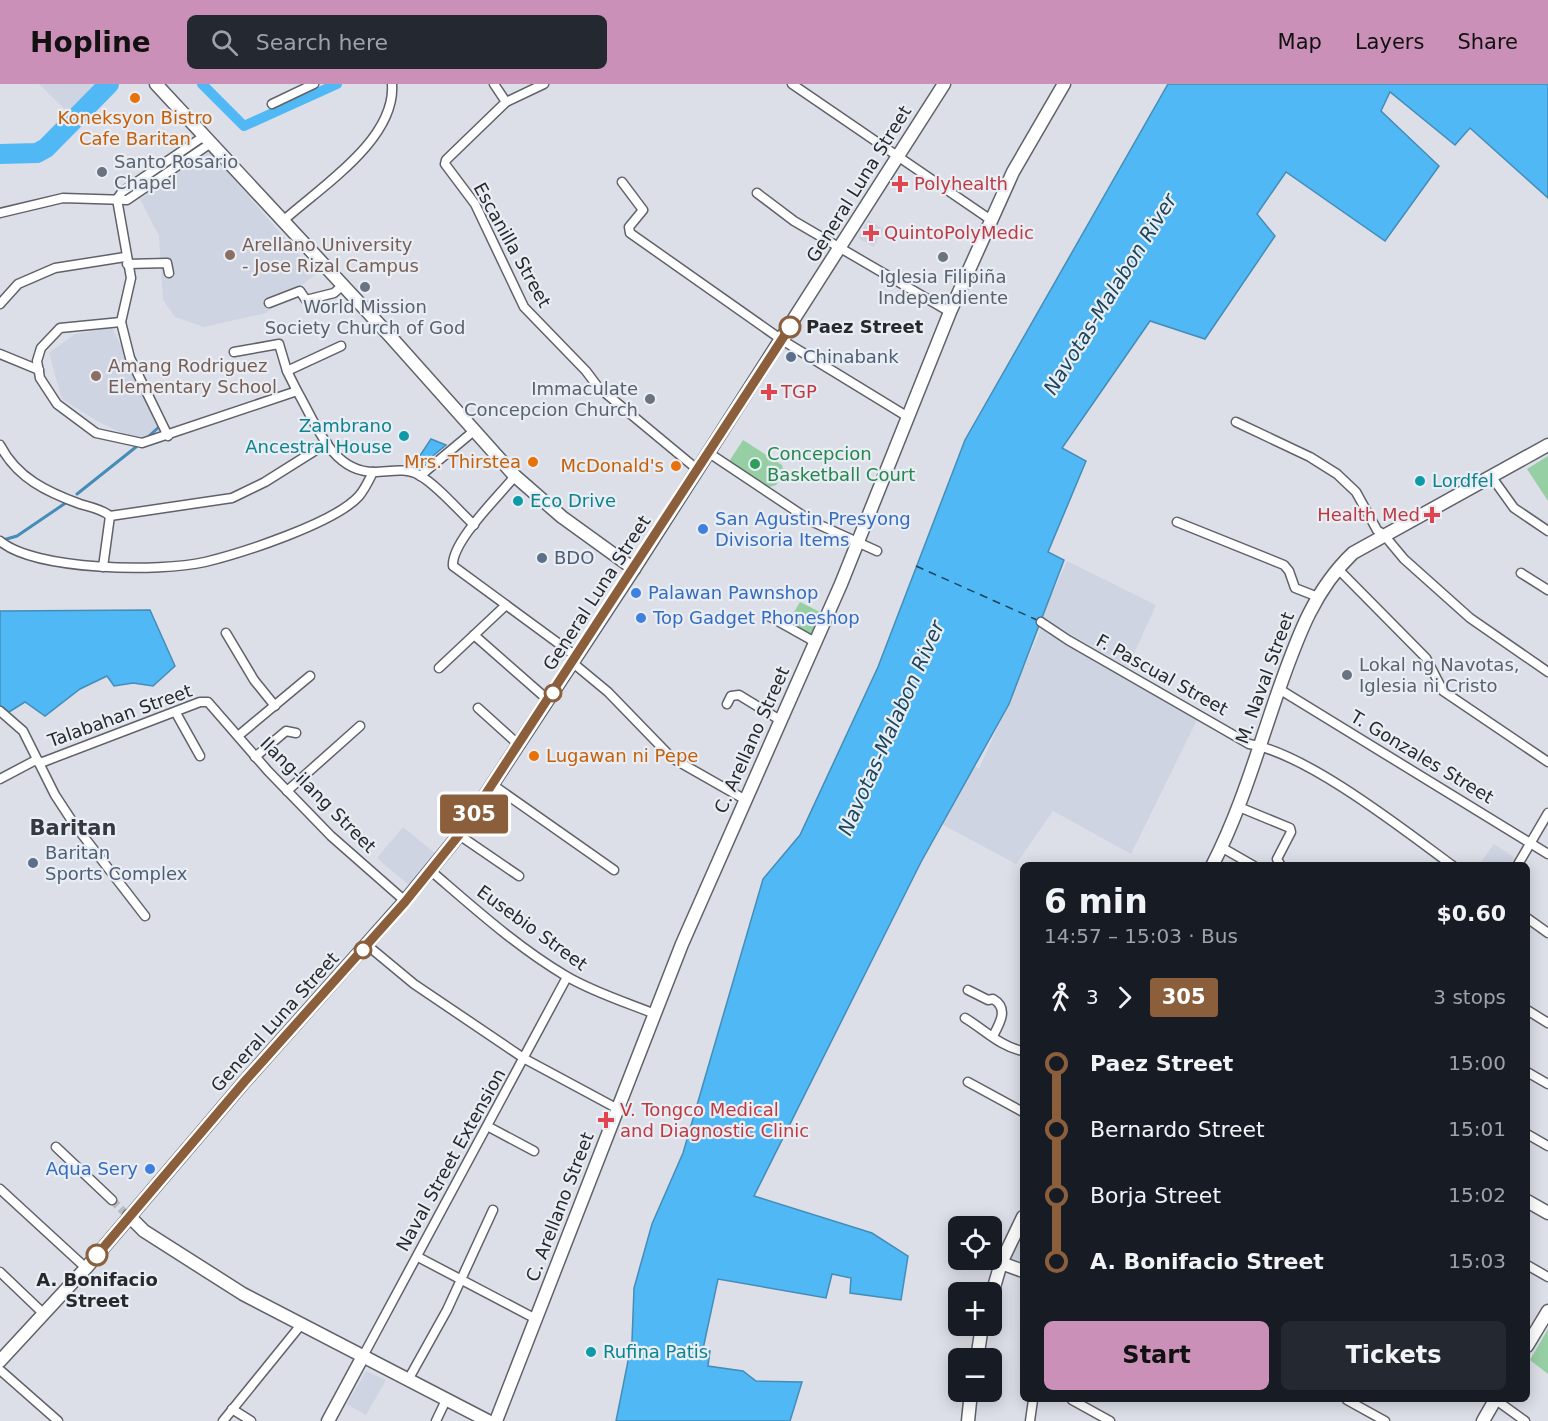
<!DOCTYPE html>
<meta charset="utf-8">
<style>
:root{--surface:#171b24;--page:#242831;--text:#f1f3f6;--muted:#9ea1a6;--accent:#cb90b7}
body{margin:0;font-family:"DejaVu Sans",sans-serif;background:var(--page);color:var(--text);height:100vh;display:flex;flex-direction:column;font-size:22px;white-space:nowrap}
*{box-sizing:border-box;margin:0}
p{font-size:20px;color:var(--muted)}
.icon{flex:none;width:33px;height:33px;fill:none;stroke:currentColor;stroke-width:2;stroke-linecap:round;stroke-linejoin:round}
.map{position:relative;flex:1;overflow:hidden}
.drawer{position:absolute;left:1020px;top:778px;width:510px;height:540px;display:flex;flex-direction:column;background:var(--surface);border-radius:9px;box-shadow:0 3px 15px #0003}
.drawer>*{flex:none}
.badge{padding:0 12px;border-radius:4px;font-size:21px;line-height:39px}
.buttons{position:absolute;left:948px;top:1132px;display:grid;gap:12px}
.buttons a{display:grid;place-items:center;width:54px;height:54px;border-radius:9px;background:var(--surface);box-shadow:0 3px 15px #0003;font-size:30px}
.map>.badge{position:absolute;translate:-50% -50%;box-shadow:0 0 0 3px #fff}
.legs{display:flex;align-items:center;gap:9px;height:66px;padding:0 24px;font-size:20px}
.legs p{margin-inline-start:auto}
.head{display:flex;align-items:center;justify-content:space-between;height:102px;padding:0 24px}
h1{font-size:33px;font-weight:600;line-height:45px}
.cta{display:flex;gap:12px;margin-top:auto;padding:12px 24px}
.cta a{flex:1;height:69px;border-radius:9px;background:var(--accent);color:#111;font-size:24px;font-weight:600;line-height:69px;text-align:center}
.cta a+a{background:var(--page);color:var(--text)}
ul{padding:0 24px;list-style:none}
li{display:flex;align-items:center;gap:21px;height:66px;font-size:22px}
li i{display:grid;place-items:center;width:9px;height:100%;margin:0 8px;background:currentColor}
li i::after{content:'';width:15px;height:15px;margin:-8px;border:4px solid;border-radius:50%;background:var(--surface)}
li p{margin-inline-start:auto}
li:first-child i{background:linear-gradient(#0000 50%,currentColor 0)}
li:last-child i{background:linear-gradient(currentColor 50%,#0000 0)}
header{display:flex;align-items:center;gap:36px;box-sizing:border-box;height:84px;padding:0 30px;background:var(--accent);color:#111}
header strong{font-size:28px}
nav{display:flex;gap:33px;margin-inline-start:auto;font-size:21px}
.search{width:420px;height:54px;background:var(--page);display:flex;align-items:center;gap:15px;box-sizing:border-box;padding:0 21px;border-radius:9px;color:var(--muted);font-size:22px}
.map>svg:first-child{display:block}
.built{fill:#ced4e2}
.green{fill:#97cfa4}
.water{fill:#50b8f4;stroke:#448db8;stroke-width:1.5}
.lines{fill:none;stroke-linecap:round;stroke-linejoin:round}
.stream{stroke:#448db8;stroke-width:3}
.canal{stroke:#50b8f4;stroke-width:10}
.river{stroke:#50b8f4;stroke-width:20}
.ferry{stroke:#1a455d;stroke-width:1.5;stroke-dasharray:8 6;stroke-linecap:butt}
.street-tunnel{stroke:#b8bbc2;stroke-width:8;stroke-dasharray:8 4;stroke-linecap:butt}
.street-casing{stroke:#5f6269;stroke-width:11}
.secondary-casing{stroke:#5f6269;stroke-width:15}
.street{stroke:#fff;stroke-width:8}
.secondary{stroke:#fff;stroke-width:12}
.line-1-casing{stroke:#fff;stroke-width:14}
.line-1{stroke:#8b5e3c;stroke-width:9}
.food-dot{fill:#e8710a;stroke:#e9edf4;stroke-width:2}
.worship-dot{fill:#6b7280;stroke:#e9edf4;stroke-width:2}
.health-dot{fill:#e0444e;stroke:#e9edf4;stroke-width:2}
.education-dot{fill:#8d6e63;stroke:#e9edf4;stroke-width:2}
.stop-1-dot{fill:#fff;stroke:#8b5e3c;stroke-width:3}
.service-dot{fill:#5c6f8a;stroke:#e9edf4;stroke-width:2}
.culture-dot{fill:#0f9aa8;stroke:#e9edf4;stroke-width:2}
.leisure-dot{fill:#2e9e5b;stroke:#e9edf4;stroke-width:2}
.shop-dot{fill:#3f7fe0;stroke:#e9edf4;stroke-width:2}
.labels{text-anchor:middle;stroke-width:4.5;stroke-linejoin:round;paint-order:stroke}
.food-label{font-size:18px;fill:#c56008;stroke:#e9edf4;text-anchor:end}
.worship-label{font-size:18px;fill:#5b616d;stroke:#e9edf4;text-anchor:start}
.street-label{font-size:18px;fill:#28292c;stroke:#e9edf4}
.health-label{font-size:18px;fill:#be3a42;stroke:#e9edf4;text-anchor:start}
.education-label{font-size:18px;fill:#785e54;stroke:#e9edf4;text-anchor:start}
.stop-label{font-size:18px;font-weight:bold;fill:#28292c;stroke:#e9edf4;text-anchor:start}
.service-label{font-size:18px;fill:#4e5e75;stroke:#e9edf4;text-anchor:start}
.culture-label{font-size:18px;fill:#0d838f;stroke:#e9edf4;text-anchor:start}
.leisure-label{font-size:18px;fill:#27864d;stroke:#e9edf4;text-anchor:start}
.shop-label{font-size:18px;fill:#366cbe;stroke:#e9edf4;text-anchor:start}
.water-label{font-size:20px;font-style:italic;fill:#1a455d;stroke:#e9edf4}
.quarter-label{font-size:21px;font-weight:bold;fill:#35383e;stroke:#e9edf4}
</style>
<header>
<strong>Hopline</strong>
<div class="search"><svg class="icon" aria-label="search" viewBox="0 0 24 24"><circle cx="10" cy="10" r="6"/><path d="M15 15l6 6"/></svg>Search here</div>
<nav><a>Map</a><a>Layers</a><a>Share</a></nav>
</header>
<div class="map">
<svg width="1548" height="1337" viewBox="0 0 1548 1337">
<rect width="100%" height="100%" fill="#dcdfe7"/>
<!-- built -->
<g class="built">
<polygon points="39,0 98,0 68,28"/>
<polygon points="209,67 316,190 266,229 204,243 175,233 163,216 159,152 140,115"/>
<polygon points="868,136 884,145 874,163 858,154"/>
<polygon points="112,244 161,341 158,348 134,355 97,337 62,315 49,269 75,250"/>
<polygon points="1067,477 1156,521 1128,583 1041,533"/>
<polygon points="1041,545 1197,636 1131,770 1053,727 1016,780 906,721 955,668 979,685"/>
<polygon points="403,743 436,770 410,802 377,774"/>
<polygon points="1494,760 1515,774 1509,781 1479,781"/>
<polygon points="1023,1145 1023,1181 1008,1178"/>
<polygon points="366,1287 386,1296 366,1331 347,1320"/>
</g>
<!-- green -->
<g class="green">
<polygon points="743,356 782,381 784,390 776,401 769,403 728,379"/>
<polygon points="1548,372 1548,417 1527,385"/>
<polygon points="800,518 822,529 811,552 787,540"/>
<polygon points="1548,1245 1548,1290 1530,1276"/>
</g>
<!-- water -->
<g class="water">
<polygon points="1168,0 1548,0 1548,114 1470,44 1455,61 1390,8 1381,27 1439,82 1385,157 1286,88 1257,130 1275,152 1205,255 1150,237 1062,364 1086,377 1048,468 1064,476 1009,620 921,778 754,1112 872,1149 908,1172 901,1216 850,1209 851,1194 832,1190 826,1214 718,1195 703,1265 710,1267 708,1282 743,1287 756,1297 802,1298 790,1337 616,1337 632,1257 634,1204 652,1140 683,1069 763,795 800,751 878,583 965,356"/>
<polygon points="431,355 446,361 422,381 415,379"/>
<polygon points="150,526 175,582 153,602 133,599 114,602 107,592 80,605 45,632 25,618 9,628 0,622 0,527"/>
</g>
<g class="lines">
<!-- stream -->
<g class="stream">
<polyline points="149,352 159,343"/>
<polyline points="77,410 136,363"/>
<polyline points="3,456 17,452 67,418"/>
</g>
<!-- canal -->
<polyline class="canal" points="202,0 244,42 337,0"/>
<!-- river -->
<polyline class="river" points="0,70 37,69 46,64 109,0"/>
<!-- ferry -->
<polyline class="ferry" points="916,482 1037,536"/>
<!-- street-tunnel -->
<polyline class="street-tunnel" points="112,1116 125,1129"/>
<!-- street casing -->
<g class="street-casing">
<g id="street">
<polyline points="494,0 506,18"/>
<polyline points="544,0 506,18 446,76 445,80 475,120 524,223 586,287 598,303 698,386"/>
<polyline points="792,0 991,136"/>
<polyline points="272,20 314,0"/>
<polyline points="622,98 643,126 629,143 630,149 782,256 908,333"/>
<polyline points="757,109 794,137 950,228"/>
<polyline points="117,115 131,194 121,238 130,274 168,352"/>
<polyline points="117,115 122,108 204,52"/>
<polyline points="0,129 63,114 127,116 211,59"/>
<path d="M284,136C322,102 396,55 392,0"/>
<polyline points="127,180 167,179 169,189"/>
<polyline points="269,219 300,207 306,216 334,209 343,201"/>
<polyline points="0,220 18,200 55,184 125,173"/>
<path d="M121,238L60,244L41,264L37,277L40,294L57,320L96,349L142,359L297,307C316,339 331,388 374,388C389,388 405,383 419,391C437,401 458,426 474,441"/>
<polyline points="234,268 279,260 287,287 297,307"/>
<polyline points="0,270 39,286"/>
<polyline points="287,287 341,262"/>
<polyline points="1236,338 1310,373 1337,390 1356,408 1377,446 1384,451 1404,475 1470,534 1548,588"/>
<path d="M0,361C17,394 47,408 80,420C90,423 102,425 110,432"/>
<polyline points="709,369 811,437 877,467"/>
<polyline points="420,392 475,346"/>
<path d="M515,392C499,412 451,458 453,482L577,573"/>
<polyline points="1491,392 1514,424 1548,447"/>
<polyline points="110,432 232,414 265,398 327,359"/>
<polyline points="1177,438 1284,481 1289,487 1295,504 1318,513"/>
<path d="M0,457C36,487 160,488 205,478C242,469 335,439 359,412C365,405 369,396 373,388"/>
<polyline points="103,483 110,432"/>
<polyline points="1337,484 1426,574 1443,607 1548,678"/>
<polyline points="1521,489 1548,506"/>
<polyline points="767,531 815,558"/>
<path d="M1041,538L1068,556L1249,660C1306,669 1403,745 1453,782"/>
<polyline points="226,549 254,596 275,622"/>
<polyline points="474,551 548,616"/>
<polyline points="573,579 608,608 672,674 744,715"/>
<polyline points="439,584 506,521"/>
<polyline points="1279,605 1548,770"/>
<polyline points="727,620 731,612 739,611 780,636"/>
<polyline points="478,624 519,661"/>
<polyline points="0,627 23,647 55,711 74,740 145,832"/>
<polyline points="176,629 200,672"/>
<polyline points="238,652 310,592"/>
<polyline points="255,673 286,647 296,649"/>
<polyline points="0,695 34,677 43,678 200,618 208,618 268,687 331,752 405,817"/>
<polyline points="493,701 614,786"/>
<polyline points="287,707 360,642"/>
<polyline points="1239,723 1290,744 1291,748 1277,775 1281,782"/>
<polyline points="459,751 519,792"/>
<polyline points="1221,763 1254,782"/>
<polyline points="1517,782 1548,729"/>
<path d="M431,787C473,823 517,863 566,892C593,908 625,918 655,930"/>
<polyline points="1527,834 1548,849"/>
<polyline points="367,861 414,900 525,975 618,1025"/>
<path d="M968,906L988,916L993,915C1009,924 1000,939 993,952"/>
<polyline points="1527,926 1548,939"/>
<path d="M965,934C985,946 1001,963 1023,967"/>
<polyline points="1527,988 1548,1000"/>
<polyline points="968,998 1023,1028"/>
<polyline points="489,1043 534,1067"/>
<polyline points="1527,1050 1548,1062"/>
<polyline points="56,1063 112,1116"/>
<polyline points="0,1105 86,1184"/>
<polyline points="418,1173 536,1235"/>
<polyline points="1527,1181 1548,1193"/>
<polyline points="0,1188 44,1230"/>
<polyline points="362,1274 567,893"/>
<polyline points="0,1286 58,1337"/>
<polyline points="408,1296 447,1226 493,1126"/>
<polyline points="1072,1316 1110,1337"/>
<polyline points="1347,1316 1385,1337"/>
<polyline points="1496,1316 1525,1337"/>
<polyline points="232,1325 251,1337"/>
<polyline points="223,1337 300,1242"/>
<polyline points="436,1337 446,1316"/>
<polyline points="1030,1337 1033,1316"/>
</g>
</g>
<!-- secondary casing -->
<g class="secondary-casing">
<g id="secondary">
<polyline points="156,0 390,252 515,392 562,433 634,485"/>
<path d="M1212,782C1241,726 1258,665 1279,605C1297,555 1313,507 1353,469L1548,361"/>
<polyline points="1527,1117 1548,1129"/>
<polyline points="129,1132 144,1147 243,1210 488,1337"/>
<polyline points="1001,1179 1023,1187"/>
<polyline points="992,1210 1001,1179 1023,1133"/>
<polyline points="1527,1262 1548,1227"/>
<polyline points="977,1275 982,1242"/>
<polyline points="0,1277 86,1184 245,997 405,817 459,751 634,485 944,0"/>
<polyline points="328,1337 362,1274"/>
<polyline points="496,1337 682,860 841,500 950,228 1013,88 1064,0"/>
<polyline points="968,1337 971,1308"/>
<polyline points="1483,1337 1495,1316"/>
</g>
</g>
<!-- street -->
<use href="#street" class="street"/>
<!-- secondary -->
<use href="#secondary" class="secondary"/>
</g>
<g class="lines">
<!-- line-1 casing -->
<g class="line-1-casing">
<polyline id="line-1" points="97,1171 245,997 405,818 459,751 790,243"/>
</g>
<!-- line-1 -->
<use href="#line-1" class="line-1"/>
</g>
<!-- markers -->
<g class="food-dot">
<circle cx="135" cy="14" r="6"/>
<circle cx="533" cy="378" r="6"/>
<circle cx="676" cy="382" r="6"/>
<circle cx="534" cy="672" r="6"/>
</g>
<g class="worship-dot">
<circle cx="102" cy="88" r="6"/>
<circle cx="943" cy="173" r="6"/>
<circle cx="365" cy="203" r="6"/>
<circle cx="650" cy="315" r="6"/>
<circle cx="1347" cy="591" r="6"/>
</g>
<g class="health-dot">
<path d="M897 91h6v6h6v6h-6v6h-6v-6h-6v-6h6z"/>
<path d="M868 140h6v6h6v6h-6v6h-6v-6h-6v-6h6z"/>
<path d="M766 299h6v6h6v6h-6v6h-6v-6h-6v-6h6z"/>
<path d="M1429 422h6v6h6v6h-6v6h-6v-6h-6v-6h6z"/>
<path d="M603 1027h6v6h6v6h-6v6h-6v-6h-6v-6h6z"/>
</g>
<g class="education-dot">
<circle cx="230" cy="171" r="6"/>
<circle cx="96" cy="292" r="6"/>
</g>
<g class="stop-1-dot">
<circle cx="790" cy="243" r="10"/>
<circle cx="553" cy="609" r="8"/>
<circle cx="363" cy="866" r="8"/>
<circle cx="97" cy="1171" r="10"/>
</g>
<g class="service-dot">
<circle cx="791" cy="273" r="6"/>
<circle cx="542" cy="474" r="6"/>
<circle cx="33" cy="779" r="6"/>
</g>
<g class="culture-dot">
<circle cx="404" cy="352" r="6"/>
<circle cx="1420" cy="397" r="6"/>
<circle cx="518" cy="417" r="6"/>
<circle cx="591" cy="1268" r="6"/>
</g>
<circle class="leisure-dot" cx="755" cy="380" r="6"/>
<g class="shop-dot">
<circle cx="703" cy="445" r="6"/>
<circle cx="636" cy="509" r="6"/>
<circle cx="641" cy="534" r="6"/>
<circle cx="150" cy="1085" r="6"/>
</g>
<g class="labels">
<!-- food labels -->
<g class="food-label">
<text x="135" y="40" text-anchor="middle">Koneksyon Bistro<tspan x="135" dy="21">Cafe Baritan</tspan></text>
<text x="521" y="384">Mrs. Thirstea</text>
<text x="664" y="388">McDonald's</text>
<text x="546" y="678" text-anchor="start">Lugawan ni Pepe</text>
</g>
<!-- worship labels -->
<g class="worship-label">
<text x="114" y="84">Santo Rosario<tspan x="114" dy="21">Chapel</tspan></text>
<text x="943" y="199" text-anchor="middle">Iglesia Filipiña<tspan x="943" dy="21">Independiente</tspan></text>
<text x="365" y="229" text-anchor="middle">World Mission<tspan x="365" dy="21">Society Church of God</tspan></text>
<text x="638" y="311" text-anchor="end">Immaculate<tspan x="638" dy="21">Concepcion Church</tspan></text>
<text x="1359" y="587">Lokal ng Navotas,<tspan x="1359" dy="21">Iglesia ni Cristo</tspan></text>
</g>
<!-- street labels -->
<g class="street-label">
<text transform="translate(859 100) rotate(-58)" y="6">General Luna Street</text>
<text transform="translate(512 161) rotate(61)" y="6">Escanilla Street</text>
<text transform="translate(597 509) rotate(-57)" y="6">General Luna Street</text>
<text transform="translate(1162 591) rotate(29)" y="6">F. Pascual Street</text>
<text transform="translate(1265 594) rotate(-70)" y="6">M. Naval Street</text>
<text transform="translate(120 632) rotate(-20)" y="6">Talabahan Street</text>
<text transform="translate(752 656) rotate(-66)" y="6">C. Arellano Street</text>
<text transform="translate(1422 673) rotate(31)" y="6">T. Gonzales Street</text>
<text transform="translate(318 711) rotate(45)" y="6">Ilang-ilang Street</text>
<text transform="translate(532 844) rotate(36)" y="6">Eusebio Street</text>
<text transform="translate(275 938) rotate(-48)" y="6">General Luna Street</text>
<text transform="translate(451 1076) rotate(-61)" y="6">Naval Street Extension</text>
<text transform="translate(560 1123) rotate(-69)" y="6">C. Arellano Street</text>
</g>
<!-- health labels -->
<g class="health-label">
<text x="914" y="106">Polyhealth</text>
<text x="884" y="155">QuintoPolyMedic</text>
<text x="781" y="314">TGP</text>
<text x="1420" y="437" text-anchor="end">Health Med</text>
<text x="620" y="1032">V. Tongco Medical<tspan x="620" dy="21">and Diagnostic Clinic</tspan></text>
</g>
<!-- education labels -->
<g class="education-label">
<text x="242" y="167">Arellano University<tspan x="242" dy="21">- Jose Rizal Campus</tspan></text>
<text x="108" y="288">Amang Rodriguez<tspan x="108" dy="21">Elementary School</tspan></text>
</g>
<!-- stop labels -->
<g class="stop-label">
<text x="806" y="249">Paez Street</text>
<text x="97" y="1202" text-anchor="middle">A. Bonifacio<tspan x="97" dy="21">Street</tspan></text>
</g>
<!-- service labels -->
<g class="service-label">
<text x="803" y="279">Chinabank</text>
<text x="554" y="480">BDO</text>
<text x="45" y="775">Baritan<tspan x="45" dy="21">Sports Complex</tspan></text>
</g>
<!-- culture labels -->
<g class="culture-label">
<text x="392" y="348" text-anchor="end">Zambrano<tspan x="392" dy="21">Ancestral House</tspan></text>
<text x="1432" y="403">Lordfel</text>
<text x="530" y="423">Eco Drive</text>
<text x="603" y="1274">Rufina Patis</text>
</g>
<!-- leisure labels -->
<g class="leisure-label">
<text x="767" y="376">Concepcion<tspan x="767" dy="21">Basketball Court</tspan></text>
</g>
<!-- shop labels -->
<g class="shop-label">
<text x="715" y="441">San Agustin Presyong<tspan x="715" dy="21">Divisoria Items</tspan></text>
<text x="648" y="515">Palawan Pawnshop</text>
<text x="653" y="540">Top Gadget Phoneshop</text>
<text x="138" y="1091" text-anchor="end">Aqua Sery</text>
</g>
<!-- water labels -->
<g class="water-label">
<text transform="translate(1110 210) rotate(-58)" y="7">Navotas-Malabon River</text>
<text transform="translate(891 644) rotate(-66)" y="7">Navotas-Malabon River</text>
</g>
<!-- quarter labels -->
<g class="quarter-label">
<text x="73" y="751">Baritan</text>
</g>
</g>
</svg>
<div class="buttons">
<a><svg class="icon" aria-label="locate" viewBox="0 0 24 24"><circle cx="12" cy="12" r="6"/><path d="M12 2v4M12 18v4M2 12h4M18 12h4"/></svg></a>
<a>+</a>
<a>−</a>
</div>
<b class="badge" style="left:474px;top:730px;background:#8b5e3c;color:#fff">305</b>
<section class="drawer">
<div class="head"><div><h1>6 min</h1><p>14:57 – 15:03 · Bus</p></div><b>$0.60</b></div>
<div class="legs"><svg class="icon" aria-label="walk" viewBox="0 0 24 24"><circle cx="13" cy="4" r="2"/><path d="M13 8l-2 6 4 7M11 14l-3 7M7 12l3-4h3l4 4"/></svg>3<svg class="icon" aria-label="forward" viewBox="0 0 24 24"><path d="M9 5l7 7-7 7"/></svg><b class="badge" style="background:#8b5e3c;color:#fff">305</b><p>3 stops</p></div>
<ul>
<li><i style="color:#8b5e3c"></i><b>Paez Street</b><p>15:00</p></li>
<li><i style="color:#8b5e3c"></i><span>Bernardo Street</span><p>15:01</p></li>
<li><i style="color:#8b5e3c"></i><span>Borja Street</span><p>15:02</p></li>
<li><i style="color:#8b5e3c"></i><b>A. Bonifacio Street</b><p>15:03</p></li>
</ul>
<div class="cta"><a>Start</a><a>Tickets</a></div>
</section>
</div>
